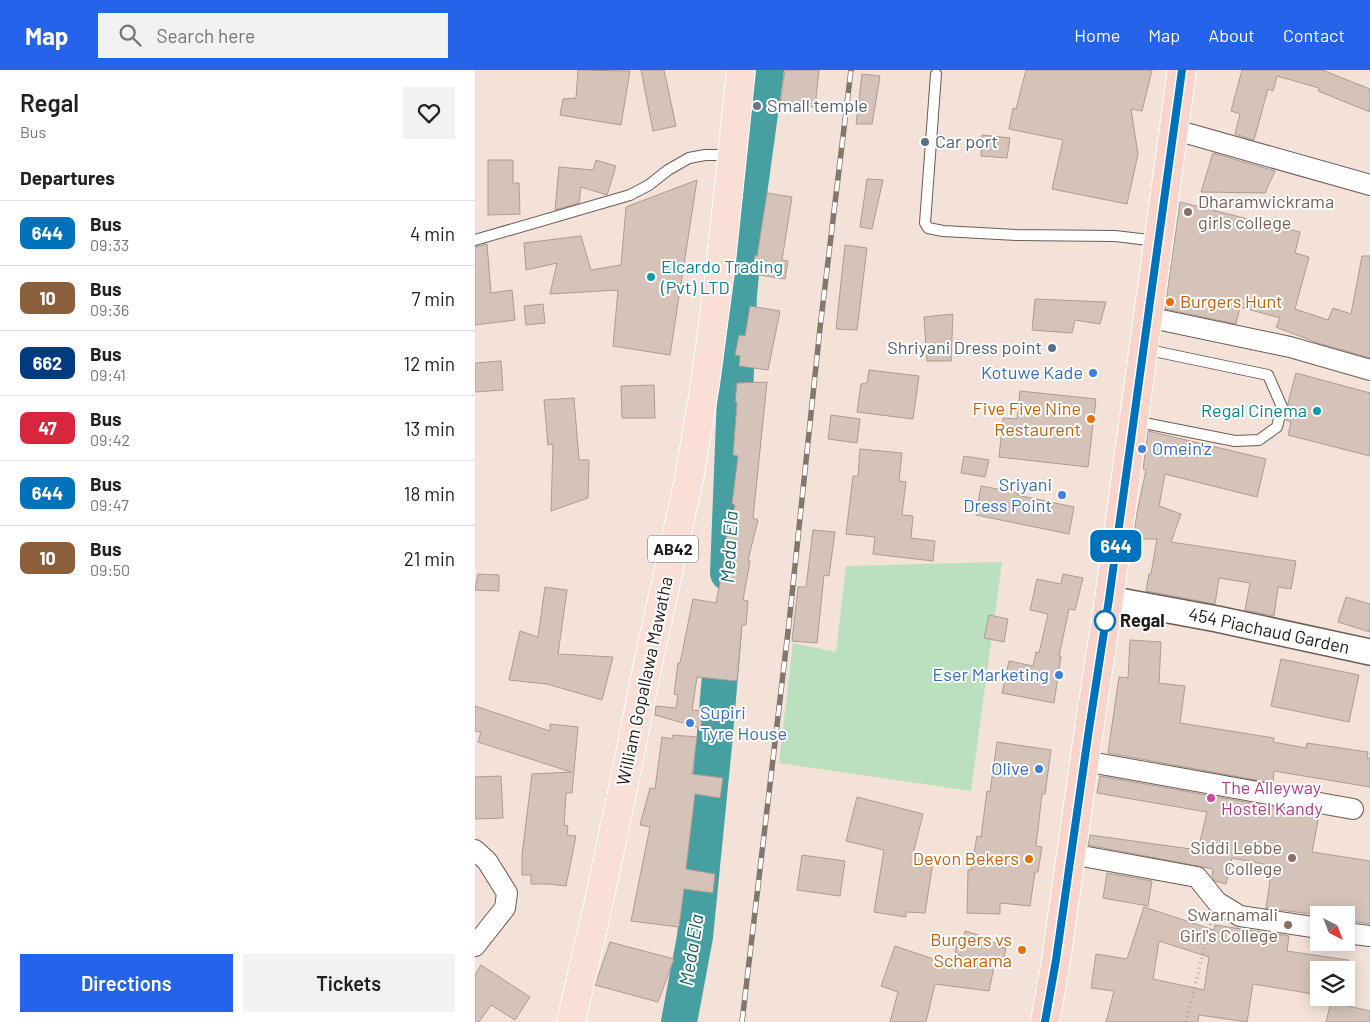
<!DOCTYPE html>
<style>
:root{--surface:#fff;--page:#f2f2f2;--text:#202124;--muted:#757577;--line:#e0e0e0;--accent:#2563eb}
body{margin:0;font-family:Barlow,sans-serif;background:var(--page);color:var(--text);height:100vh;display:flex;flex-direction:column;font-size:19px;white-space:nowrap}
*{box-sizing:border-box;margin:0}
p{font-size:16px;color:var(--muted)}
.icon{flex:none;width:28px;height:28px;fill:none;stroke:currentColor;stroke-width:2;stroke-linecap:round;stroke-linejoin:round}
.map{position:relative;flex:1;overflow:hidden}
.details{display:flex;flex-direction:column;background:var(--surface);width:475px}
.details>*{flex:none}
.badge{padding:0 10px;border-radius:8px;font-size:18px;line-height:32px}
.needle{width:32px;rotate:138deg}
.fabs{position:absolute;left:835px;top:836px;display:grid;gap:10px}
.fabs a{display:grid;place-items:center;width:45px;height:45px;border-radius:0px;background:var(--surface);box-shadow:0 2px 12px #0003;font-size:25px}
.map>.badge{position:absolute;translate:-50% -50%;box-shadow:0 0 0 2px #fff}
h2{padding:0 20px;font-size:19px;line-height:45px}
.round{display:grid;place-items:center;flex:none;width:52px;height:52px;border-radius:0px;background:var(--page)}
.head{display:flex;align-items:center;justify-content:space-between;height:85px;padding:0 20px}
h1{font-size:24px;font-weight:600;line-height:38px}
.button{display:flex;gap:10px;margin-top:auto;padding:10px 20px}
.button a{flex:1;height:58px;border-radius:0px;background:var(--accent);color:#fff;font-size:20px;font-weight:600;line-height:58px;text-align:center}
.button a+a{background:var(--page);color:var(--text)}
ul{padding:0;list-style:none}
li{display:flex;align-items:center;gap:15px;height:65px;padding:0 20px;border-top:1px solid var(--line)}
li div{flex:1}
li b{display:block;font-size:19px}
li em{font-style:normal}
li .badge{min-width:55px;font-weight:700;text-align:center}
header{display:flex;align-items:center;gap:30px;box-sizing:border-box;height:70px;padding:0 25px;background:var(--accent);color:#fff}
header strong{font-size:24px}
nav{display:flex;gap:28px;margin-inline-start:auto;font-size:18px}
.search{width:350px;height:45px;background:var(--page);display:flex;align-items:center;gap:12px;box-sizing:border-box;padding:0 18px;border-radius:0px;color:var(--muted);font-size:19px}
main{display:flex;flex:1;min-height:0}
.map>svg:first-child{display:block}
.green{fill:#bae0be}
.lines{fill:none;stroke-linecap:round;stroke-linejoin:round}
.river{stroke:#46a0a1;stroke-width:36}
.building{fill:#d5c3b9;stroke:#ac9b92;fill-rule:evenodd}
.service-casing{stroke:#6c5c54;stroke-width:12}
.minor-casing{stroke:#6c5c54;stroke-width:22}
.tertiary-casing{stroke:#6c5c54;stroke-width:28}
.primary-casing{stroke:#fff;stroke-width:30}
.trunk-casing{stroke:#fff;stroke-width:30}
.path{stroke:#b0a29a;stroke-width:3;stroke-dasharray:1 4;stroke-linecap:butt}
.service{stroke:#fff;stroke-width:10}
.minor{stroke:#fff;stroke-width:20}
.tertiary{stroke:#fff;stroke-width:25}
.primary{stroke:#fadfd7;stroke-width:28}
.trunk{stroke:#f8d4ca;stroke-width:28}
.rail-casing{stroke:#827770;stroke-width:5.5}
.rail{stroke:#fff;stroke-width:4;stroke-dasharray:11;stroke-linecap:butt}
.line-casing{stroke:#fff;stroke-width:11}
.line{stroke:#0072bc;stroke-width:8}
.worship-dot{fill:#6b7280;stroke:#fff;stroke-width:2}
.service-dot{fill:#5c6f8a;stroke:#fff;stroke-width:2}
.education-dot{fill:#8d6e63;stroke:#fff;stroke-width:2}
.culture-dot{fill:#0f9aa8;stroke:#fff;stroke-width:2}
.food-dot{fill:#e8710a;stroke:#fff;stroke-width:2}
.shop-dot{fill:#3f7fe0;stroke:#fff;stroke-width:2}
.stop-dot{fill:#fff;stroke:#0072bc;stroke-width:2.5}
.hotel-dot{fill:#d1479c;stroke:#fff;stroke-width:2}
.labels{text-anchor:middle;stroke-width:4;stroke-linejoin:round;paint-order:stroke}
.shield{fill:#fff;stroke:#635f5c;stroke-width:1}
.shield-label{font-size:16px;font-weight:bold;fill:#201a16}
.worship-label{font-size:18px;fill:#5b616d;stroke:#fff;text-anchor:start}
.service-label{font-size:18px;fill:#4e5e75;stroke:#fff;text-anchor:start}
.education-label{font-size:18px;fill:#785e54;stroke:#fff;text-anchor:end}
.culture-label{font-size:18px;fill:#0d838f;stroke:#fff;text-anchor:start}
.food-label{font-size:18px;fill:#c56008;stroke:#fff;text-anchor:end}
.shop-label{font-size:18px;fill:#366cbe;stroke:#fff;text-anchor:end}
.stop-label{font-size:18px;font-weight:bold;fill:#201a16;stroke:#fff;text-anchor:start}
.street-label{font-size:18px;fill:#201a16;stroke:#fff}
.hotel-label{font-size:18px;fill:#b23c85;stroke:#fff;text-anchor:start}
.water-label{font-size:19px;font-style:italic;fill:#166161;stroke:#fff}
</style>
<header>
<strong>Map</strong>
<div class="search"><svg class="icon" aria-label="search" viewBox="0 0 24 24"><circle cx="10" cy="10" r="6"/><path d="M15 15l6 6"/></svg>Search here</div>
<nav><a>Home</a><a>Map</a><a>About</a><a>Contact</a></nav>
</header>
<main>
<section class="details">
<div class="head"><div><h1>Regal</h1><p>Bus</p></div><a class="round"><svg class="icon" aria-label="heart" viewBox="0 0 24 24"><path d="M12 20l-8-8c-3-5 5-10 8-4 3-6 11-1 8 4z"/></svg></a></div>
<h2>Departures</h2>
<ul>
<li><span class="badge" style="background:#0072bc;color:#fff">644</span><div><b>Bus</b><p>09:33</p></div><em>4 min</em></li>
<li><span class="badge" style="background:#8b5e3c;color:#fff">10</span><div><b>Bus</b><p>09:36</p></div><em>7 min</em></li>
<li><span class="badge" style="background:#003b80;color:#fff">662</span><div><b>Bus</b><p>09:41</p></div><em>12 min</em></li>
<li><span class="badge" style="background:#d7263d;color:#fff">47</span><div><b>Bus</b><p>09:42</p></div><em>13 min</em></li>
<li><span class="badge" style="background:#0072bc;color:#fff">644</span><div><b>Bus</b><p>09:47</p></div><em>18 min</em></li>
<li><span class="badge" style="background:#8b5e3c;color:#fff">10</span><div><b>Bus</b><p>09:50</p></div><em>21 min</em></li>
</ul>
<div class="button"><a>Directions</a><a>Tickets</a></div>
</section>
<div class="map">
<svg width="895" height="952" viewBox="0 0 895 952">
<rect width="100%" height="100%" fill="#f4e2d8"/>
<!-- green -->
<polygon class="green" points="527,492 496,721 304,693 318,573 361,582 371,496"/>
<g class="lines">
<!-- river -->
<g class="river">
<polyline points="253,503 264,225 272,138 291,0"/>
<polyline points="204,952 220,867 239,675 249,559"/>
</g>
</g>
<!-- building -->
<g class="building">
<polygon points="103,0 155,1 146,55 85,45 88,29 101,28"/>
<polygon points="166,0 189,0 201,56 178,61"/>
<polygon points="310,0 344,0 340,37 305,33"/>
<polygon points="551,0 677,0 667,41 656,39 663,84 652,134 577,119 588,70 534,59 538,38 541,39"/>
<polygon points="767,0 847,0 895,19 895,42 843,21 844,18 802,6 798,21 793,19 779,70 760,64 765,44 756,41"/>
<polygon points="387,4 405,6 397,54 381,54"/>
<polygon points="507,65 535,68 532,88 506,86"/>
<polygon points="738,83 800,101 790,123 726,122"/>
<polygon points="13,90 38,90 38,113 44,113 45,144 13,145"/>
<polygon points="121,90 141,96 132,125 106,117 104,133 80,140 84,97 118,100"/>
<polygon points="392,109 408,110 397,159 385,157"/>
<polygon points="222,110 195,285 138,276 143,220 75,224 82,193 51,200 49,173 106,166 116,200 146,195 151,137"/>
<polygon points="292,123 317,127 307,190 313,191 310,209 277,204 280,185 282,186"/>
<polygon points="705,132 825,162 820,183 834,187 820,239 853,250 858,238 876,244 887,186 895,186 895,288 843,273 806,259 801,257 805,248 765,237 761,254 690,239"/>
<polygon points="12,174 16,223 37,220 40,250 0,255 0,177"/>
<polygon points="370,175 392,178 382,260 361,259"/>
<polygon points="560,229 631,232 625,254 600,250 597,263 557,260"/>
<polygon points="68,234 70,253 51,255 49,236"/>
<polygon points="275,236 305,241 293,300 264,296 265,286 260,285 264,265 270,266"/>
<polygon points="478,244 476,291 452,291 449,247"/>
<polygon points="26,291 28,320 0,322 0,293"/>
<polygon points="394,300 444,306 438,349 382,342 386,314 392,313"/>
<polygon points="821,303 895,323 895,386 813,365 816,352 811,350 814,339 813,333"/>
<polygon points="292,312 278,448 283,450 273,490 275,491 268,530 273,531 271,555 267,555 262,611 222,607 217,640 228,641 226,658 180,645 181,636 201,638 203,625 199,624 203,593 205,593 218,529 241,533 252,477 249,477 260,435 257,434 263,386 258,385 262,332 260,332 262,313"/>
<polygon points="179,315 180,348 147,348 146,316"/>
<polygon points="545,321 621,329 613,397 524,387 528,348 542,349"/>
<polygon points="99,328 104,390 114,390 113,428 76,441 78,374 73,375 69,330"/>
<polygon points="356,345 385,349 382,373 353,369"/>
<polygon points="673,361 791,389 782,427 690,404 684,436 706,444 696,472 821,491 816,519 803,517 799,546 770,540 775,513 744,508 740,534 671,521 674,504 676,504 682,469 658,469 662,443 671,400 668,399"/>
<polygon points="385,379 427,383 424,411 431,412 427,445 438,446 436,468 460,471 458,491 398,484 400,467 371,464 378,406 383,406"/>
<polygon points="489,386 514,390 510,407 486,403"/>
<polygon points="506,416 543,423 542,425 599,437 594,464 501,445"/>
<polygon points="338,460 360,462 354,506 349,505 342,573 317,571 323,517 331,517"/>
<polygon points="3,504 24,505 24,521 0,520"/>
<polygon points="588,504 608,508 600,540 594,539 584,586 586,586 579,633 527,623 534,591 558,596 561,582 564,583 573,544 555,540 562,509 586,514"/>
<polygon points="70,517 92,520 83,584 138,587 127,630 72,614 34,610 45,561 63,567"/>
<polygon points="871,527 895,534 895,562 863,552"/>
<polygon points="514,545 533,549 529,572 509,568"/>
<polygon points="655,570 686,572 684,613 710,616 705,653 799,668 798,672 831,678 832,673 893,682 892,688 895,688 895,717 799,701 798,713 633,683 644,607 653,608"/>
<polygon points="806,589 884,605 874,652 796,636"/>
<polygon points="0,636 75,661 75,654 103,657 97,723 91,723 89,755 93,756 92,765 101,766 91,816 73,814 56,814 56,805 47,805 47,785 57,704 96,702 3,672 6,662 0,661"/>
<polygon points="198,665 222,667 217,704 248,708 245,728 220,724 211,799 240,804 238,823 209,819 204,857 156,851 175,757 165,755 175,718 180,719 187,667 198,669"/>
<polygon points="522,672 576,680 570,724 567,724 561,776 567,777 563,802 560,802 555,836 525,833 525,844 492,843 493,800 496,800 502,766 506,767 512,721 515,722"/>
<polygon points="26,706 28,748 0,749 0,707"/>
<polygon points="625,706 844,745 837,782 895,791 895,854 871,850 871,845 844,845 791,838 796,803 792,803 794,795 757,788 751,814 740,811 737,806 738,799 613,775 615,765 723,780 732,742 622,723"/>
<polygon points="382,727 448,744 437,788 458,792 450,843 431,842 431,847 399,842 409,780 371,771"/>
<polygon points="327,785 370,791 365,826 322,820"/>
<polygon points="632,803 677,811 673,836 628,828"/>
<path d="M669,837L739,860L740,855L814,866L812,881L873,890L871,901L844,900V925L778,914L772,952L724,945L723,952H631L639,921L616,918L621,884L652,889ZM684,871L734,887L729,920L678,909Z"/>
<polygon points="490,861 517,869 515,872 521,873 521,877 531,878 528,894 520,892 514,921 460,914 451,952 415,952 423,922 406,916 420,876 479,896 479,894 483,894 485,885 480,884 482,871 488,872"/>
<polygon points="135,872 199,889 183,932 120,915"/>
<polygon points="6,895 55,927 40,950 16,935 4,952 0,952 0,905"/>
<polygon points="856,932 895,941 895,952 851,952"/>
</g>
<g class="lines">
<!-- service casing -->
<g class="service-casing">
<g id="service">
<polyline points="461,4 450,153 453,158 468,161 541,165 640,166 682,171"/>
<polyline points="0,170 155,125 174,115 193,100 214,88 230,85 256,85"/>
<polyline points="659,351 760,371 784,370 802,357 807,337 793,305 669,279"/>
</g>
</g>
<!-- minor casing -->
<g class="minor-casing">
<g id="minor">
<polyline points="697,59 895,115"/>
<polyline points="672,247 815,277 895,300"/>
<polyline points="609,691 878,739"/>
<polyline points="0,780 12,791 32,823 30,838 0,876"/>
<polyline points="596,784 722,807 742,832 765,846 844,858"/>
<polyline points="871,863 895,866"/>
</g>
</g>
<!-- tertiary casing -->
<g class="tertiary-casing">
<polyline id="tertiary" points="634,529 742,549 895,582"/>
</g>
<!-- primary casing -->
<g class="primary-casing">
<polyline id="primary" points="96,952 124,831 152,699 173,593 214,409 230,314 245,201 266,0"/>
</g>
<!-- trunk casing -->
<g class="trunk-casing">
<polyline id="trunk" points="570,952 581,890 613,666 634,529 707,0"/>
</g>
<!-- path -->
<polyline class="path" points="711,952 736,851"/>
<!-- service -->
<use href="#service" class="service"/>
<!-- minor -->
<use href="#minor" class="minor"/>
<!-- tertiary -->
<use href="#tertiary" class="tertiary"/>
<!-- primary -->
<use href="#primary" class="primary"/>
<!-- trunk -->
<use href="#trunk" class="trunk"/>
<!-- rail casing -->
<g class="rail-casing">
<polyline id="rail" points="267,952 314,553 345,258 376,0"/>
</g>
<!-- rail -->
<use href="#rail" class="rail"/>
</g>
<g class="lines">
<!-- line casing -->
<g class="line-casing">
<polyline id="line" points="570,952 581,890 613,666 634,529 707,0"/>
</g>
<!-- line -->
<use href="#line" class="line"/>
</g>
<!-- markers -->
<circle class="worship-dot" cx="282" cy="36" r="5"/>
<g class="service-dot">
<circle cx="450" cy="72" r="5"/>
<circle cx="577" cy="278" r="5"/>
</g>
<g class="education-dot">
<circle cx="713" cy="142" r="5"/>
<circle cx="817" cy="788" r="5"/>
<circle cx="813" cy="855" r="5"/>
</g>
<g class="culture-dot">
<circle cx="176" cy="207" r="5"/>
<circle cx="842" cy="341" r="5"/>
</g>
<g class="food-dot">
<circle cx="695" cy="232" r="5"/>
<circle cx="616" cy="349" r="5"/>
<circle cx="554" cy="789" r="5"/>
<circle cx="547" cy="880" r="5"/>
</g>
<g class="shop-dot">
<circle cx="618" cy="303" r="5"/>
<circle cx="667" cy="379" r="5"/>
<circle cx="587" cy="425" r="5"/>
<circle cx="584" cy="605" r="5"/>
<circle cx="215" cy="653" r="5"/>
<circle cx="564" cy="699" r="5"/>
</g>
<circle class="stop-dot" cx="630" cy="551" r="10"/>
<circle class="hotel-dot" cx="736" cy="728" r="5"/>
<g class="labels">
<!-- shield labels -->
<rect class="shield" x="173" y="465.5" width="50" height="27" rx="4"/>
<g class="shield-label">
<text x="198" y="485">AB42</text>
</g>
<!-- worship labels -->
<g class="worship-label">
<text x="292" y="42">Small temple</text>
</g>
<!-- service labels -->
<g class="service-label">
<text x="460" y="78">Car port</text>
<text x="567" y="284" text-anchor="end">Shriyani Dress point</text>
</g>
<!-- education labels -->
<g class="education-label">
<text x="723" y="138" text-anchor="start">Dharamwickrama<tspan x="723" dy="21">girls college</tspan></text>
<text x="807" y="784">Siddi Lebbe<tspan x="807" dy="21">College</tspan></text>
<text x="803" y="851">Swarnamali<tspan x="803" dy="21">Girl's College</tspan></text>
</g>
<!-- culture labels -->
<g class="culture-label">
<text x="186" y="203">Elcardo Trading<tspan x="186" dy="21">(Pvt) LTD</tspan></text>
<text x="832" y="347" text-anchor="end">Regal Cinema</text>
</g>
<!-- food labels -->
<g class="food-label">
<text x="705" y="238" text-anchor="start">Burgers Hunt</text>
<text x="606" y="345">Five Five Nine<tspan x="606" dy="21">Restaurent</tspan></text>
<text x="544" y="795">Devon Bekers</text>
<text x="537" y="876">Burgers vs<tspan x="537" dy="21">Scharama</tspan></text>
</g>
<!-- shop labels -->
<g class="shop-label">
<text x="608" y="309">Kotuwe Kade</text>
<text x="677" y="385" text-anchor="start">Omein'z</text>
<text x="577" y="421">Sriyani<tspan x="577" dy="21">Dress Point</tspan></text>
<text x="574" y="611">Eser Marketing</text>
<text x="225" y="649" text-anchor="start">Supiri<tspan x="225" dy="21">Tyre House</tspan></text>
<text x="554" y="705">Olive</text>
</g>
<!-- stop labels -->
<g class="stop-label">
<text x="645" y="557">Regal</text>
</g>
<!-- street labels -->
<g class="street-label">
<text transform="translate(794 561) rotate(12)" y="6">454 Piachaud Garden</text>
<text transform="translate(170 611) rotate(-78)" y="6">William Gopallawa Mawatha</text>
</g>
<!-- hotel labels -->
<g class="hotel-label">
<text x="746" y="724">The Alleyway<tspan x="746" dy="21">Hostel Kandy</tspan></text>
</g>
<!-- water labels -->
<g class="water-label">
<text transform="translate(254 477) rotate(-87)" y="7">Meda Ela</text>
<text transform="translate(216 880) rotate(-81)" y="7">Meda Ela</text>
</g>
</g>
</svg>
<div class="fabs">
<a><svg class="needle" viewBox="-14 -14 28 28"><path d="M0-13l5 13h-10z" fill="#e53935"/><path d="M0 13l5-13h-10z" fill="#757577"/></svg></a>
<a><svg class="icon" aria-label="layers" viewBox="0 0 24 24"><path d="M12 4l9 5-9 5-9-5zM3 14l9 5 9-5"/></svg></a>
</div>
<b class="badge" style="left:641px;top:476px;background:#0072bc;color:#fff">644</b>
</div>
</main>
